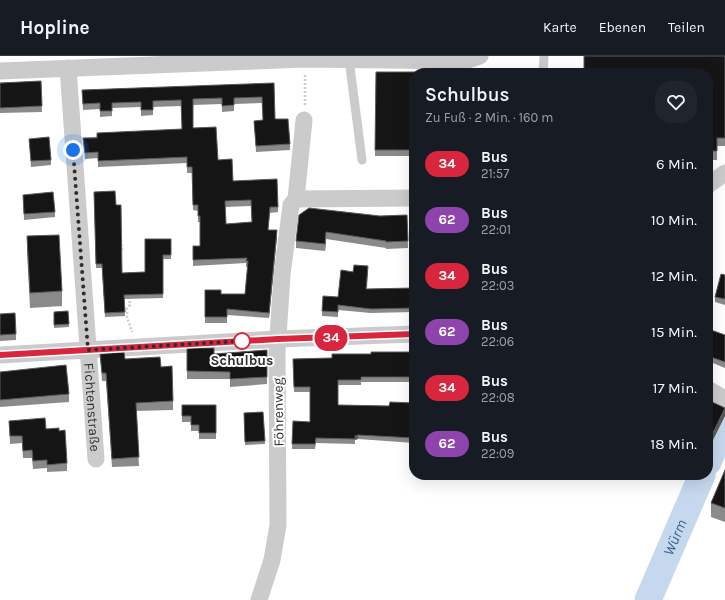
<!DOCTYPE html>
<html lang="de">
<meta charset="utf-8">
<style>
:root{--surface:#171b24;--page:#20242c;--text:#f1f3f6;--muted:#9ea1a6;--line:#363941}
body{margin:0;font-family:Karla,sans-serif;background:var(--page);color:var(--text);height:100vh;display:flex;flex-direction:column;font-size:15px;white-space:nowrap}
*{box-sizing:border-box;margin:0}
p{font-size:13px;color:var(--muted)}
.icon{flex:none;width:22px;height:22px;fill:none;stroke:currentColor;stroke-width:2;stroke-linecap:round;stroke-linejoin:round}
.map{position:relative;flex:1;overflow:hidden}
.details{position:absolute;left:409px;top:12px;width:304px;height:412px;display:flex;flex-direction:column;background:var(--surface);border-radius:16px;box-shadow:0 4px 16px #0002}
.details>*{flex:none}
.badge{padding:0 8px;border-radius:13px;font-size:14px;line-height:26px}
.you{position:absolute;width:20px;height:20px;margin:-10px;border:3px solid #fff;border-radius:50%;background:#1a73e8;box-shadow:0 0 0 6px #1a73e833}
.map>.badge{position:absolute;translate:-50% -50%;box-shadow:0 0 0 2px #fff}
.round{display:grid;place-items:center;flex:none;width:42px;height:42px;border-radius:16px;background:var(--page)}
.headline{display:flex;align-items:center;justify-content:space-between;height:68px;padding:0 16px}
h1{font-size:19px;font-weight:600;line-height:30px}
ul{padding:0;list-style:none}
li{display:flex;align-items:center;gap:12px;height:56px;padding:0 16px}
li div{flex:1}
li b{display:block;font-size:15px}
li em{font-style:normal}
li .badge{min-width:44px;font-weight:700;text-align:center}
header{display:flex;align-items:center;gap:24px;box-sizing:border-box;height:56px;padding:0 20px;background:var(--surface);border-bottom:1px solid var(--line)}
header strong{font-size:19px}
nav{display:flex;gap:22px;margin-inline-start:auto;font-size:14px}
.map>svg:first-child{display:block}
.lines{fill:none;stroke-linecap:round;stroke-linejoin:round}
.river{stroke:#c6d8ed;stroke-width:27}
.path{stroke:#cbcbcb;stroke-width:2.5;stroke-dasharray:2 2;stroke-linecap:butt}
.service{stroke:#cbcbcb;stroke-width:9}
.minor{stroke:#cbcbcb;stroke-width:17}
.wall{fill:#8a8a8a;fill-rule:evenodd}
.shaded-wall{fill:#5b5b5b}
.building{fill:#151515;stroke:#5b5b5b;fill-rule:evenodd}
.line-casing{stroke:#fff;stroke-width:9}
.line{stroke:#d7263d;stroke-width:6}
.walk{stroke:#2e2e2e;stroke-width:4;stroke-dasharray:0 7.2}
.stop-dot{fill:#fff;stroke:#d7263d;stroke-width:2}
.labels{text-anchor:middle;stroke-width:4;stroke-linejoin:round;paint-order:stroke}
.stop-label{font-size:14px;font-weight:bold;fill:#2e2e2e;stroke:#fff}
.street-label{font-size:14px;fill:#2e2e2e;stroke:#fff}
.water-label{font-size:15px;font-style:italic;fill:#396293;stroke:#fff}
</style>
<header>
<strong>Hopline</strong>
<nav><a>Karte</a><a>Ebenen</a><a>Teilen</a></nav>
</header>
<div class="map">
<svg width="725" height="544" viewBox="0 0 725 544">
<rect width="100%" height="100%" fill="#fff"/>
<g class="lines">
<!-- river -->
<g class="river">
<polyline points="708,406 725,368"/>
<path id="s1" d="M648,544L702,419"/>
</g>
<!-- path -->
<g class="path">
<polyline points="305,49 305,18"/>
<polyline points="121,184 122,196"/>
<polyline points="129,241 130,249 127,252 127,261 132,276"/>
</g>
<!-- service -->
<g class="service">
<polyline points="349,3 362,104"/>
<polyline points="543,17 544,0"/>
</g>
<!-- minor -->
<g class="minor">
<path id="s2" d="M68,12L96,403"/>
<polyline points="0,15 305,3 465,5 480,0"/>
<polyline points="708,129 725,117"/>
<polyline points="296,143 304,64"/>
<polyline points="0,299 278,283 414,278"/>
<polyline points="708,333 725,343"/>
<polyline points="259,544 272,504 278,469 277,296 282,219 291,149 296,143 414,142"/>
</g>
</g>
<!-- wall -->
<g class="wall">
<polygon points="725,0 725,90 717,90 717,104 708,104 708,17"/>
<polygon points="376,16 414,17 414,100 375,100"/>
<polygon points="41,25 42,56 0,57 0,27"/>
<path d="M274,27L275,63L290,88V94L256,96L254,65L263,64L262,47L234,48V55L222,56V48L193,49V72L218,104L233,125L278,151V156L270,157L268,174L277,180L269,262L227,259V267H205V234L221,238H245L248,211H246V207L193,210V190H200V166H198V155L193,154L192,117H187V107L98,111V102L85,103L83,82L182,73L181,50L153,51V59L141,60V51L112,52V60L100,61V53L83,54L82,34ZM251,150L252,166L226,168L225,151Z"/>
<polygon points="29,83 51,104 51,109 31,111"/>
<polygon points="94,136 116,149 122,217 145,216 171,183 171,203 163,203 163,242 124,243 125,260 105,261 102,212 96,212"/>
<polygon points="23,139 55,156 55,161 24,164"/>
<polygon points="407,159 408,192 386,193 386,192 326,183 325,195 296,192 296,185 380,160"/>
<polygon points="27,180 62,235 62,250 30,252 27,195"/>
<polygon points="368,214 367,233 414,232 414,256 371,257 338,254 338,261 322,260 322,255 338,241 353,216"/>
<polygon points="725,219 725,249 715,246 715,241"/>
<polygon points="68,255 69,271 54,272 54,256"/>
<polygon points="0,258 16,278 16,284 0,285"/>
<polygon points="708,273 725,279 725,312 708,305"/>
<polygon points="187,292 214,298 267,294 267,328 230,331 230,323 187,323"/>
<polygon points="100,298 161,311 173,345 173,354 136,355 139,410 112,411 106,325 102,325"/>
<polygon points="414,300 414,326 361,326 361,329 338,329 338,349 389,350 414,347 414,387 358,383 355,384 355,388 316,387 315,393 292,393 293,365 310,366 310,336 294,336 293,303"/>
<polygon points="0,316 69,338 69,346 0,351"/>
<polygon points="182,349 216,349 216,383 199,383 199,375 191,375 191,366 182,366"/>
<polygon points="263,356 265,388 245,389 244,357"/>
<polygon points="9,365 59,375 67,407 67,415 47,416 47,412 33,413 32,402 23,402 22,387 10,388"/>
<polygon points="725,414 725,466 711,461 711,447"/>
</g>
<!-- shaded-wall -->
<g class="shaded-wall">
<polygon points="277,174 277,180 269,262 269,257"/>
<polygon points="326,176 326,183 325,195 325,188"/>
<polygon points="711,196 711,199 708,208 708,205"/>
<polygon points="725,352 725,360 708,394 708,387"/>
<polygon points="358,379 358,383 355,384 355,380"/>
</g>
<!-- building -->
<g class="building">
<polygon points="584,0 725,0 725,82 717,82 717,95 708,95 708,17 584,17"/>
<polygon points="376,16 472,16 472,17 414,17 414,94 375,94"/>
<polygon points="41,25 42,50 0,52 0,27"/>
<path d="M274,27L275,63H288L290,88L256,90L254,65L263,64L262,41L234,42V49L222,50V42L193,43V72L216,71L218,104L232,103L233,125L277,123L278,151H270L268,174H277L269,257L227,253V261H205V234H221V238H245L248,205H246L247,202L193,204V190H200V160H198V149H193L192,111H187V101L98,105V96L85,97L83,82H97V77L182,73L181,44L153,45V54H141V46L112,47V55H100V47L83,48L82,34ZM251,144L252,166L226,168L225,145Z"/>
<polygon points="49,81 51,104 31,105 29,83"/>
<polygon points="115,135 116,149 121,149 122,217 145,216 145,183 171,183 171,199 163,199 163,238 124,239 125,256 105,257 102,208 96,208 94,136"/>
<polygon points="53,136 55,156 24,158 23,139"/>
<polygon points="309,152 380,160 407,159 408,185 386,186 386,185 326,176 325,188 296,185 299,159"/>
<polygon points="59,179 62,235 30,237 27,180"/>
<polygon points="708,195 711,196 708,205"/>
<polygon points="354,209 368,210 366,233 414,232 414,252 371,253 338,249 338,256 322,255 323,240 338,241 341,214 353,216"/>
<polygon points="721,218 725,219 725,243 715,241"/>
<polygon points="68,255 69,268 54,269 54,256"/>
<polygon points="15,257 16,278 0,279 0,258"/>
<polygon points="708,273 725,279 725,306 708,300"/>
<polygon points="187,292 214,292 214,298 267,294 267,321 230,323 230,316 187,315"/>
<polygon points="124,296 125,303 160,301 161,311 172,310 173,345 136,347 139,401 112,403 106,317 102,317 100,298"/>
<polygon points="371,296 414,296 414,321 361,321 361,324 338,324 338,349 389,350 390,346 414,347 414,382 358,379 355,380 355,383 316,382 315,388 292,388 293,365 310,366 310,331 294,331 293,303 332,302 332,298 371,298"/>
<polygon points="66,309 69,338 0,344 0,316"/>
<polygon points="708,344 725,352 708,387"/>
<polygon points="182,349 216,349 216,377 199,377 199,369 191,369 191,360 182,360"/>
<polygon points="263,356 265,385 245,386 244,357"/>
<polygon points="45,362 46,373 59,372 59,375 65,374 67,407 47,409 47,404 33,405 32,394 23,395 22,380 10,380 9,365"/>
<polygon points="725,414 725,452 711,447"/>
</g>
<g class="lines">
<!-- line casing -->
<g class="line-casing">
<polyline id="line" points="0,299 278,283 414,278"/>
</g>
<!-- line -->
<use href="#line" class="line"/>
<!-- walk -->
<polyline class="walk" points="73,94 88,294 242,285"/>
</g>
<!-- markers -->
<circle class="stop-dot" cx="242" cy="285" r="8"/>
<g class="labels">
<!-- stop labels -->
<g class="stop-label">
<text x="242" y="309">Schulbus</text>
</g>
<!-- street labels -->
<g class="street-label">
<text dy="5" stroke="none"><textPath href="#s2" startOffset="340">Fichtenstraße</textPath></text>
<text transform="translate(278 356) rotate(-91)" y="5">Föhrenweg</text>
</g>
<!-- water labels -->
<g class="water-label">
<text dy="5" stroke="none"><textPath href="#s1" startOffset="68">Würm</textPath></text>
</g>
</g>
</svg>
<div class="you" style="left:73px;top:94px"></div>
<b class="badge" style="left:331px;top:282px;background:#d7263d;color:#fff">34</b>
<section class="details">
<div class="headline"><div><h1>Schulbus</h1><p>Zu Fuß · 2 Min. · 160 m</p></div><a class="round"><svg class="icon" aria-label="heart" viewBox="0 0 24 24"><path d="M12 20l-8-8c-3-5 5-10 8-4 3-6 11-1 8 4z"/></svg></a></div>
<ul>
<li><span class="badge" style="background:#d7263d;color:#fff">34</span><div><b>Bus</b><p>21:57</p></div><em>6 Min.</em></li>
<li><span class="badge" style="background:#8e44ad;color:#fff">62</span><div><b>Bus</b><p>22:01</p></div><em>10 Min.</em></li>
<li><span class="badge" style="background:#d7263d;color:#fff">34</span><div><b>Bus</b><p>22:03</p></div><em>12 Min.</em></li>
<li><span class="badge" style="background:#8e44ad;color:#fff">62</span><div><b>Bus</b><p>22:06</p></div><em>15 Min.</em></li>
<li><span class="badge" style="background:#d7263d;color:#fff">34</span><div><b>Bus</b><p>22:08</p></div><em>17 Min.</em></li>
<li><span class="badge" style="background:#8e44ad;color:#fff">62</span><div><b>Bus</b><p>22:09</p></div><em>18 Min.</em></li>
</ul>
</section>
</div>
